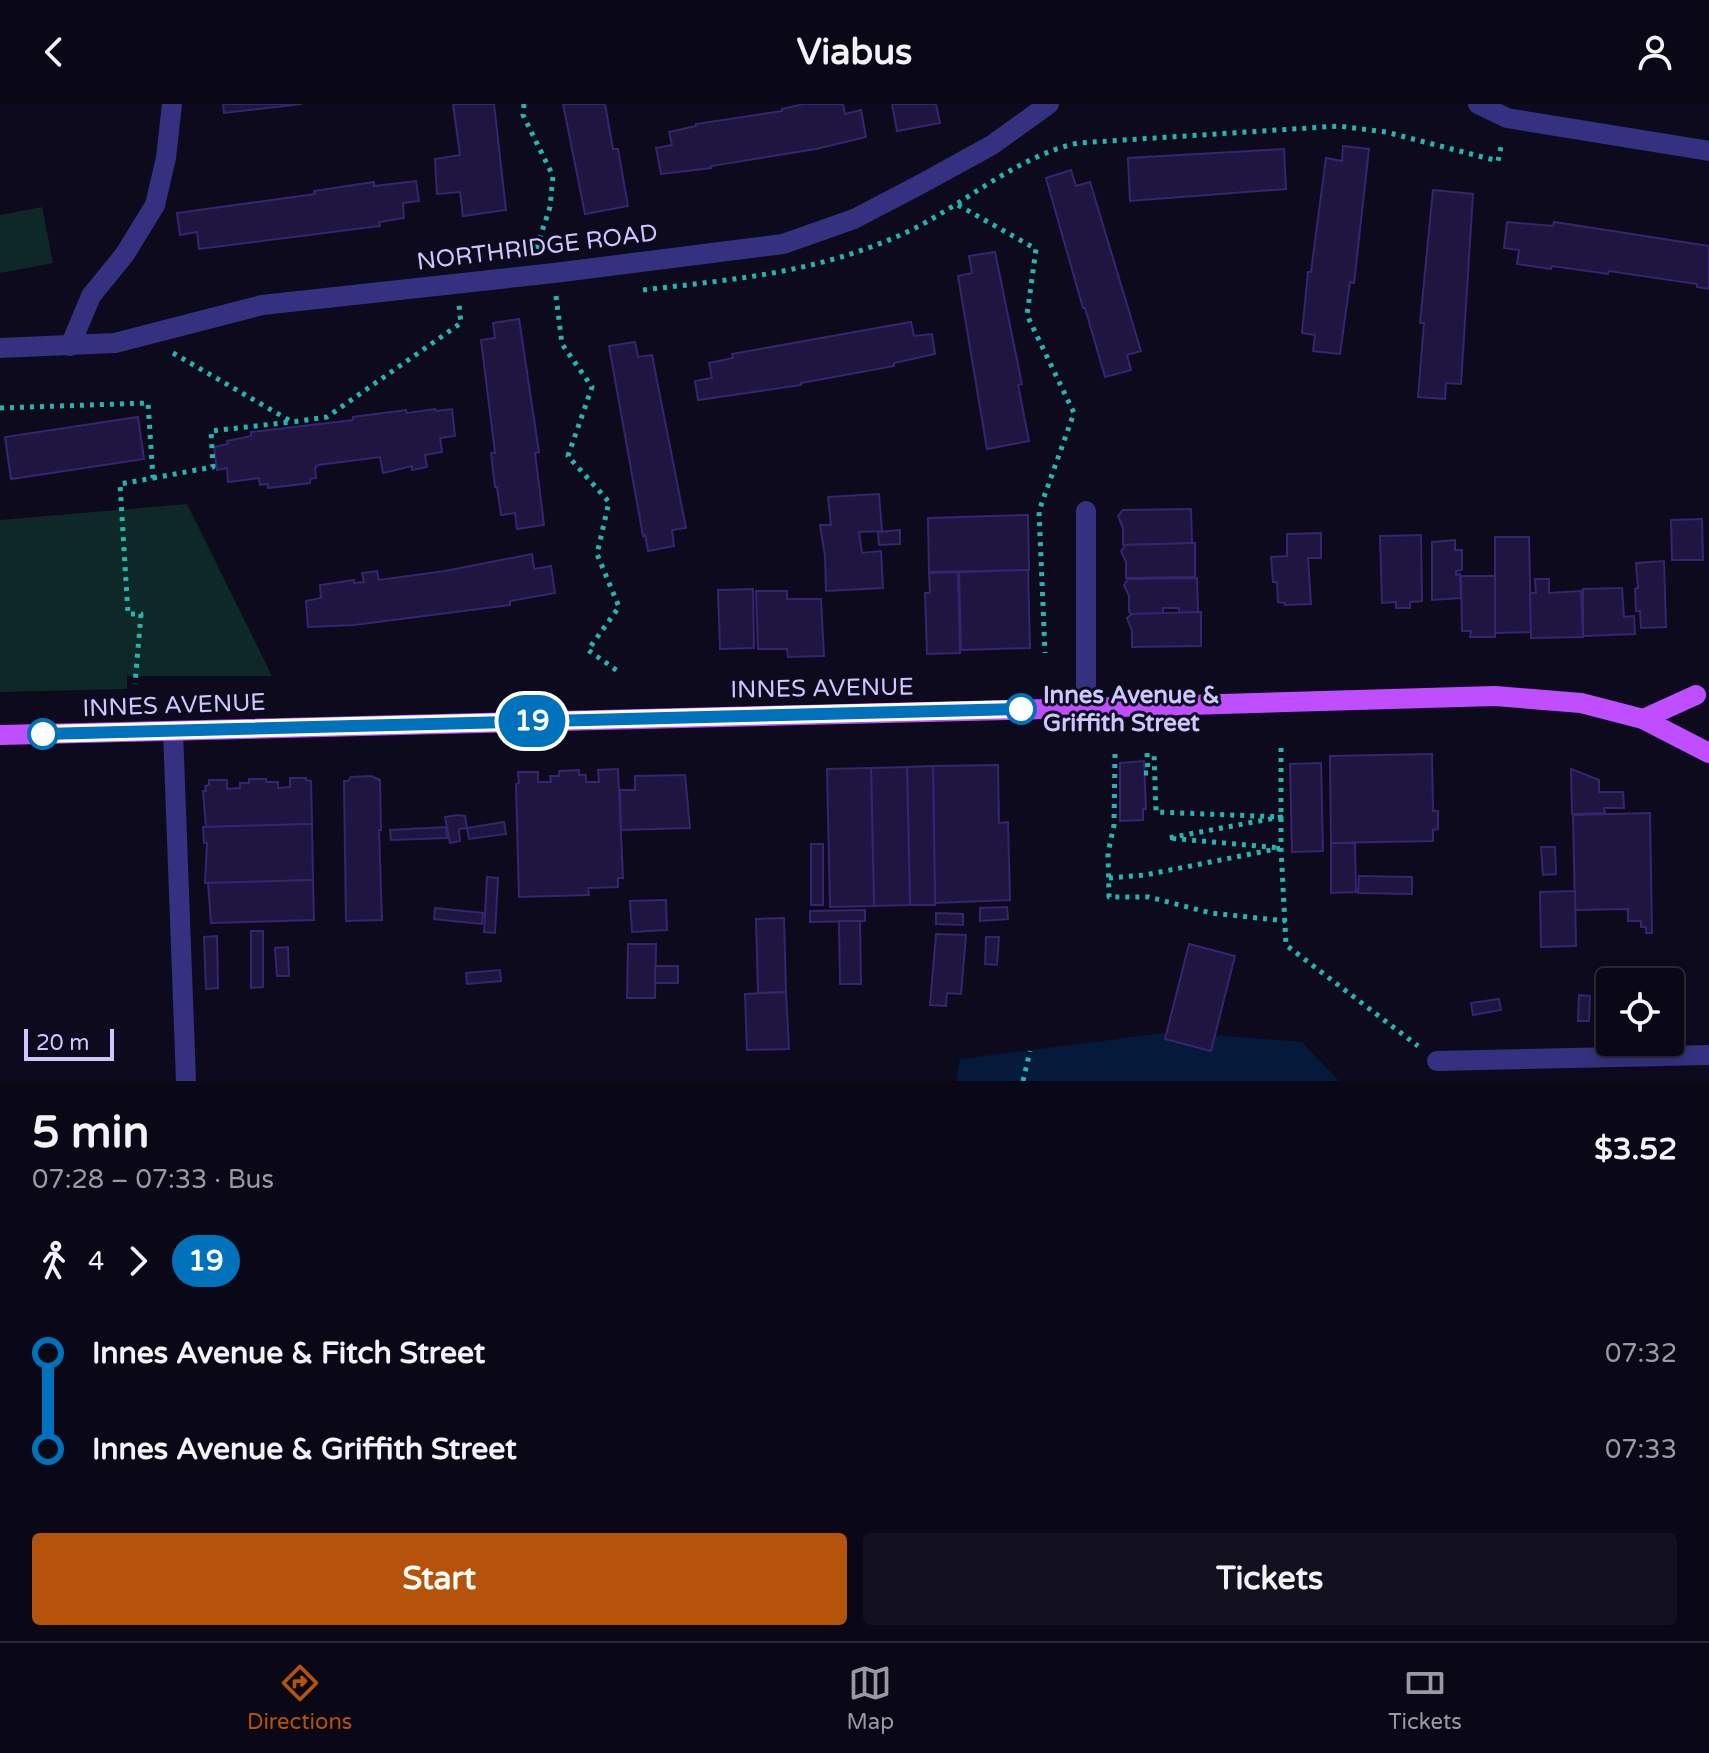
<!DOCTYPE html>
<meta charset="utf-8">
<style>
:root{--surface:#0a0816;--page:#13111f;--text:#f1f3f6;--muted:#999aa1;--line:#2a2935;--accent:#b45309}
body{margin:0;font-family:"Varela Round",sans-serif;background:var(--page);color:var(--text);height:100vh;display:flex;flex-direction:column;font-size:30px;white-space:nowrap}
*{box-sizing:border-box;margin:0}
p{font-size:26px;color:var(--muted)}
.icon{flex:none;width:44px;height:44px;fill:none;stroke:currentColor;stroke-width:2;stroke-linecap:round;stroke-linejoin:round}
.map{position:relative;height:977px;overflow:hidden}
.panel{display:flex;flex-direction:column;background:var(--surface);flex:1}
.panel>*{flex:none}
.badge{padding:0 16px;border-radius:26px;font-size:28px;line-height:52px}
.fabs{position:absolute;left:1596px;top:864px;display:grid;gap:16px}
.fabs a{display:grid;place-items:center;width:88px;height:88px;border-radius:8px;background:var(--surface);box-shadow:0 4px 12px #0003,0 0 0 2px var(--line);font-size:40px}
.scale{position:absolute;left:24px;bottom:20px;width:90px;box-sizing:border-box;padding-left:8px;border:4px solid #cdc7ff;border-top:0;font-size:22px;line-height:28px;white-space:nowrap;color:#cdc7ff;-webkit-text-stroke:6px #0e0a1d;paint-order:stroke}
.map>.badge{position:absolute;translate:-50% -50%;box-shadow:0 0 0 4px #fff}
.legs{display:flex;align-items:center;gap:12px;height:88px;padding:0 32px;font-size:26px}
.legs p{margin-inline-start:auto}
.head{display:flex;align-items:center;justify-content:space-between;height:136px;padding:0 32px}
h1{font-size:44px;font-weight:700;line-height:60px}
.cta{display:flex;gap:16px;margin-top:auto;padding:16px 32px}
.cta a{flex:1;height:92px;border-radius:8px;background:var(--accent);color:#fff;font-size:32px;font-weight:700;line-height:92px;text-align:center}
.cta a+a{background:var(--page);color:var(--text)}
ul{padding:0 32px;list-style:none}
li{display:flex;align-items:center;gap:28px;height:96px;font-size:30px}
li i{display:grid;place-items:center;width:12px;height:100%;margin:0 10px;background:currentColor}
li i::after{content:'';width:20px;height:20px;margin:-10px;border:6px solid;border-radius:50%;background:var(--surface)}
li p{margin-inline-start:auto}
li:first-child i{background:linear-gradient(#0000 50%,currentColor 0)}
li:last-child i{background:linear-gradient(currentColor 50%,#0000 0)}
header{display:flex;justify-content:space-between;align-items:center;height:104px;padding:0 32px;background:var(--surface);font-size:36px;font-weight:700}
.tabs{display:flex;justify-content:space-around;align-items:center;height:112px;border-top:2px solid var(--line);background:var(--surface);font-size:22px;color:var(--muted)}
.tabs a{display:grid;justify-items:center;gap:4px}
.tabs .selected{color:var(--accent)}
.map>svg:first-child{display:block}
.green{fill:#0d2827}
.water{fill:#05193b}
.building{fill:#1e1540;stroke:#34256e;stroke-width:2}
.lines{fill:none;stroke-linecap:round;stroke-linejoin:round}
.path{stroke:#24b6ae;stroke-width:5;stroke-dasharray:4 6;stroke-linecap:butt}
.minor{stroke:#353180;stroke-width:20}
.major{stroke:#be4eff;stroke-width:20}
.line-1-casing{stroke:#fff;stroke-width:18}
.line-1{stroke:#0072bc;stroke-width:12}
.stop-1-dot{fill:#fff;stroke:#0072bc;stroke-width:4}
.labels{text-anchor:middle;stroke-width:6;stroke-linejoin:round;paint-order:stroke}
.street-label{font-size:24px;fill:#cdc7ff;stroke:#0e0a1d}
.stop-label{font-size:24px;font-weight:bold;fill:#cdc7ff;stroke:#0e0a1d;text-anchor:start}
</style>
<header><svg class="icon" aria-label="back" viewBox="0 0 24 24"><path d="M15 5l-7 7 7 7"/></svg>Viabus<svg class="icon" aria-label="person" viewBox="0 0 24 24"><circle cx="12" cy="8" r="4"/><path d="M4 21q1-7 8-7t8 7"/></svg></header>
<div class="map">
<svg width="1709" height="977" viewBox="0 0 1709 977">
<rect width="100%" height="100%" fill="#0e0a1d"/>
<!-- green -->
<g class="green">
<polygon points="42,103 53,159 0,169 0,111"/>
<polygon points="187,400 272,572 127,572 127,585 0,588 0,416"/>
</g>
<!-- water -->
<polygon class="water" points="1173,928 1302,938 1339,977 956,977 960,955"/>
<!-- building -->
<g class="building">
<polygon points="223,0 302,0 224,9"/>
<polygon points="453,0 494,0 506,106 463,112 460,88 437,90 435,55 460,51"/>
<polygon points="563,0 605,0 613,45 618,45 628,102 585,110"/>
<polygon points="804,0 843,0 845,10 861,6 866,33 816,45 711,62 711,64 661,70 656,44 672,41 669,28 696,22 696,20 782,7 782,5"/>
<polygon points="892,0 936,0 940,19 897,27"/>
<polygon points="1343,42 1369,45 1354,179 1350,178 1340,250 1313,247 1315,231 1302,229 1308,168 1311,168 1326,54 1342,57"/>
<polygon points="1284,45 1286,85 1130,97 1128,54"/>
<polygon points="1071,66 1076,82 1090,78 1141,247 1127,251 1131,266 1105,273 1085,204 1083,204 1046,74"/>
<polygon points="416,77 419,97 403,99 404,114 379,118 380,122 199,145 197,128 180,131 177,109 315,90 314,87 374,78 374,82"/>
<polygon points="1433,86 1473,90 1461,280 1446,279 1445,295 1418,293 1424,219 1420,219"/>
<polygon points="1507,118 1553,122 1554,118 1709,142 1709,185 1697,183 1697,180 1609,167 1608,170 1552,162 1551,165 1517,160 1519,146 1504,144"/>
<polygon points="995,148 1022,280 1018,281 1029,337 987,345 958,172 972,169 969,152"/>
<polygon points="519,215 539,348 535,349 544,421 517,425 515,409 501,411 497,383 495,383 491,349 495,349 481,236 495,234 493,219"/>
<polygon points="911,218 914,232 932,230 935,250 894,259 894,262 801,279 801,281 698,296 695,277 712,274 709,259 733,254 732,250"/>
<polygon points="635,238 638,253 652,251 686,424 672,426 674,442 648,447 645,431 643,432 609,242"/>
<polygon points="435,305 436,307 452,305 455,332 440,334 442,348 425,351 427,363 412,366 412,362 383,369 380,353 318,361 315,364 316,374 310,375 310,379 268,384 268,380 260,381 259,374 228,378 227,364 217,366 214,343 228,340 227,337 251,332 251,328 353,316 353,313 406,306 407,309"/>
<polygon points="138,313 144,355 11,375 5,333"/>
<polygon points="879,390 882,427 859,428 862,449 881,447 883,484 826,487 825,452 820,421 831,421 828,393"/>
<polygon points="1191,405 1192,439 1123,441 1123,424 1118,412 1123,406"/>
<polygon points="1028,411 1029,466 929,468 928,414"/>
<polygon points="1702,415 1703,456 1672,456 1671,416"/>
<polygon points="900,426 900,440 879,441 878,428"/>
<polygon points="1321,429 1321,454 1308,454 1311,500 1285,501 1285,499 1278,498 1277,478 1273,478 1271,453 1287,452 1287,430"/>
<polygon points="1421,431 1422,497 1410,498 1410,504 1396,504 1396,498 1382,499 1380,432"/>
<polygon points="1495,433 1529,433 1531,528 1495,529"/>
<polygon points="1455,436 1455,446 1462,446 1462,466 1456,467 1456,471 1460,470 1461,494 1432,496 1432,438"/>
<polygon points="1192,439 1195,439 1195,473 1126,474 1126,458 1121,447 1126,441"/>
<polygon points="532,450 534,465 551,462 555,489 510,497 510,501 354,521 308,523 306,497 321,494 320,481 354,476 354,479 364,478 362,469 377,467 379,476 445,467"/>
<polygon points="1664,457 1666,523 1641,524 1640,507 1636,507 1635,485 1638,484 1636,459"/>
<polygon points="1028,466 1030,544 961,546 959,468"/>
<polygon points="958,468 960,549 927,550 925,489 930,489 929,469"/>
<polygon points="1461,472 1495,472 1495,533 1470,533 1471,527 1462,527"/>
<polygon points="1197,474 1198,508 1179,509 1179,504 1163,504 1163,509 1132,510 1129,508 1129,492 1124,481 1128,475"/>
<polygon points="1535,475 1549,475 1549,489 1581,487 1583,533 1531,534 1530,489 1536,489"/>
<polygon points="1622,484 1624,513 1634,512 1635,530 1583,532 1583,485"/>
<polygon points="753,485 754,544 720,545 718,486"/>
<polygon points="756,487 787,487 787,495 821,495 824,552 788,553 787,545 758,545"/>
<polygon points="1201,508 1201,542 1132,543 1132,527 1127,514 1132,510"/>
<polygon points="1432,650 1433,707 1438,707 1438,725 1433,726 1433,737 1331,739 1330,652"/>
<polygon points="1144,657 1146,705 1143,705 1143,716 1120,717 1120,659"/>
<polygon points="1321,659 1323,747 1292,748 1290,660"/>
<polygon points="998,661 999,719 1008,718 1010,796 935,799 933,662"/>
<polygon points="933,662 935,801 910,801 907,663"/>
<polygon points="907,663 910,801 874,802 871,664"/>
<polygon points="871,664 874,802 830,803 827,665"/>
<polygon points="618,665 623,774 618,774 618,783 588,784 589,791 519,793 516,680 519,679 518,668 538,668 538,678 551,678 550,672 559,672 559,667 579,666 579,671 586,671 586,678 599,678 598,666"/>
<polygon points="1571,665 1599,676 1599,688 1623,688 1624,704 1604,704 1605,709 1572,710"/>
<polygon points="685,671 690,724 621,726 620,686 635,686 635,672"/>
<polygon points="371,672 380,676 381,726 379,726 382,816 346,817 344,677 348,677 351,673"/>
<polygon points="290,674 306,674 306,676 311,677 312,720 206,723 203,687 206,687 205,682 209,681 209,676 227,676 227,685 240,684 240,679 249,679 249,675 266,675 266,678 278,678 278,684 290,683"/>
<polygon points="1650,709 1652,829 1646,829 1646,823 1641,823 1641,817 1628,817 1628,805 1575,806 1573,711"/>
<polygon points="457,711 465,712 467,724 459,725 460,737 450,739 445,713"/>
<polygon points="504,718 506,730 469,735 467,724"/>
<polygon points="312,720 313,776 205,779 207,739 204,739 203,723"/>
<polygon points="446,723 447,734 391,736 390,726"/>
<polygon points="1331,739 1355,739 1356,788 1331,789"/>
<rect x="811" y="740" width="12" height="61"/>
<polygon points="1541,743 1555,743 1556,770 1543,771"/>
<polygon points="1359,772 1412,773 1412,790 1358,789"/>
<polygon points="487,773 498,774 495,829 484,828"/>
<polygon points="313,776 314,816 211,819 208,779"/>
<polygon points="1575,787 1576,842 1541,843 1540,788"/>
<polygon points="666,796 667,826 632,828 630,797"/>
<polygon points="1007,803 1008,815 980,817 980,804"/>
<polygon points="435,804 483,809 482,820 434,815"/>
<polygon points="865,806 865,817 810,818 810,807"/>
<polygon points="936,809 963,810 963,821 936,820"/>
<polygon points="784,814 786,888 758,889 756,815"/>
<polygon points="839,817 860,817 861,880 840,880"/>
<polygon points="251,827 263,827 263,883 251,884"/>
<polygon points="936,830 966,831 961,890 947,889 946,902 930,901"/>
<polygon points="217,832 218,884 206,885 204,833"/>
<polygon points="986,833 999,833 997,861 985,860"/>
<polygon points="628,840 656,840 655,894 627,894"/>
<polygon points="1189,840 1235,852 1211,947 1165,935"/>
<polygon points="288,843 289,872 277,872 275,844"/>
<rect x="655" y="862" width="23" height="17"/>
<polygon points="500,866 501,877 467,880 466,869"/>
<polygon points="1657,872 1684,872 1684,880 1680,880 1680,895 1670,895 1670,878 1656,878"/>
<polygon points="786,888 789,945 747,946 745,890"/>
<polygon points="1579,891 1590,892 1589,917 1578,917"/>
<polygon points="1499,895 1501,906 1473,911 1471,899"/>
</g>
<g class="lines">
<!-- path -->
<g class="path">
<polyline points="524,0 523,11 553,72 550,103 535,149"/>
<polyline points="958,101 1036,145 1027,211 1074,309 1039,407 1045,549"/>
<path d="M643,186C736,175 817,169 905,129C963,102 1014,53 1078,39L1339,22L1386,28L1498,57L1502,38"/>
<polyline points="556,192 562,240 592,283 568,352 609,398 597,450 619,503 588,546 619,568"/>
<polyline points="173,249 292,318 327,313 461,219 459,201"/>
<polyline points="0,304 148,299 153,374 120,380 128,510 141,510 135,580"/>
<polyline points="153,374 213,363 211,327 291,318"/>
<polyline points="1281,644 1281,744 1286,841 1418,942"/>
<polyline points="1115,650 1114,721 1108,749 1109,793 1149,793 1211,809 1286,817"/>
<polyline points="1144,669 1148,669 1147,649"/>
<polyline points="1109,774 1145,771 1281,744 1168,734 1281,713 1156,708 1154,648"/>
<polyline points="1023,977 1030,947"/>
</g>
<!-- minor -->
<g class="minor">
<polyline points="1478,0 1507,14 1709,47"/>
<polyline points="70,242 91,192 125,150 155,101 166,54 172,0"/>
<polyline points="0,244 115,239 262,201 554,169 783,140 854,115 921,80 992,41 1049,0"/>
<polyline points="1086,407 1086,604"/>
<polyline points="173,627 186,977"/>
<polyline points="1437,957 1709,951"/>
</g>
<!-- major -->
<g class="major">
<polyline points="1643,615 1696,591"/>
<polyline points="0,631 1086,604 1495,592 1581,599 1643,615 1709,649"/>
</g>
</g>
<g class="lines">
<!-- line-1 casing -->
<g class="line-1-casing">
<polyline id="line-1" points="43,630 1021,605"/>
</g>
<!-- line-1 -->
<use href="#line-1" class="line-1"/>
</g>
<!-- markers -->
<g class="stop-1-dot">
<circle cx="1021" cy="605" r="14"/>
<circle cx="43" cy="630" r="14"/>
</g>
<g class="labels">
<!-- street labels -->
<g class="street-label">
<text transform="translate(537 143) rotate(-7)" y="8">NORTHRIDGE ROAD</text>
<text transform="translate(822 584) rotate(-1)" y="8">INNES AVENUE</text>
<text transform="translate(174 601) rotate(-2)" y="8">INNES AVENUE</text>
</g>
<!-- stop labels -->
<g class="stop-label">
<text x="1043" y="599">Innes Avenue &amp;<tspan x="1043" dy="28">Griffith Street</tspan></text>
</g>
</g>
</svg>
<div class="fabs">
<a><svg class="icon" aria-label="locate" viewBox="0 0 24 24"><circle cx="12" cy="12" r="6"/><path d="M12 2v4M12 18v4M2 12h4M18 12h4"/></svg></a>
</div>
<div class="scale">20 m</div>
<b class="badge" style="left:532px;top:617px;background:#0072bc;color:#fff">19</b>
</div>
<section class="panel">
<div class="head"><div><h1>5 min</h1><p>07:28 – 07:33 · Bus</p></div><b>$3.52</b></div>
<div class="legs"><svg class="icon" aria-label="walk" viewBox="0 0 24 24"><circle cx="13" cy="4" r="2"/><path d="M13 8l-2 6 4 7M11 14l-3 7M7 12l3-4h3l4 4"/></svg>4<svg class="icon" aria-label="forward" viewBox="0 0 24 24"><path d="M9 5l7 7-7 7"/></svg><b class="badge" style="background:#0072bc;color:#fff">19</b></div>
<ul>
<li><i style="color:#0072bc"></i><b>Innes Avenue &amp; Fitch Street</b><p>07:32</p></li>
<li><i style="color:#0072bc"></i><b>Innes Avenue &amp; Griffith Street</b><p>07:33</p></li>
</ul>
<div class="cta"><a>Start</a><a>Tickets</a></div>
</section>
<nav class="tabs">
<a class="selected"><svg class="icon" aria-label="directions" viewBox="0 0 24 24"><path d="M12 3l9 9-9 9-9-9zM9 14v-3h6M13 9l2 2-2 2"/></svg>Directions</a>
<a><svg class="icon" aria-label="map" viewBox="0 0 24 24"><path d="M3 6l6-2 6 2 6-2v14l-6 2-6-2-6 2zM9 4v14M15 6v14"/></svg>Map</a>
<a><svg class="icon" aria-label="tickets" viewBox="0 0 24 24"><path d="M3 7h18v10H3zM15 7v10"/></svg>Tickets</a>
</nav>
